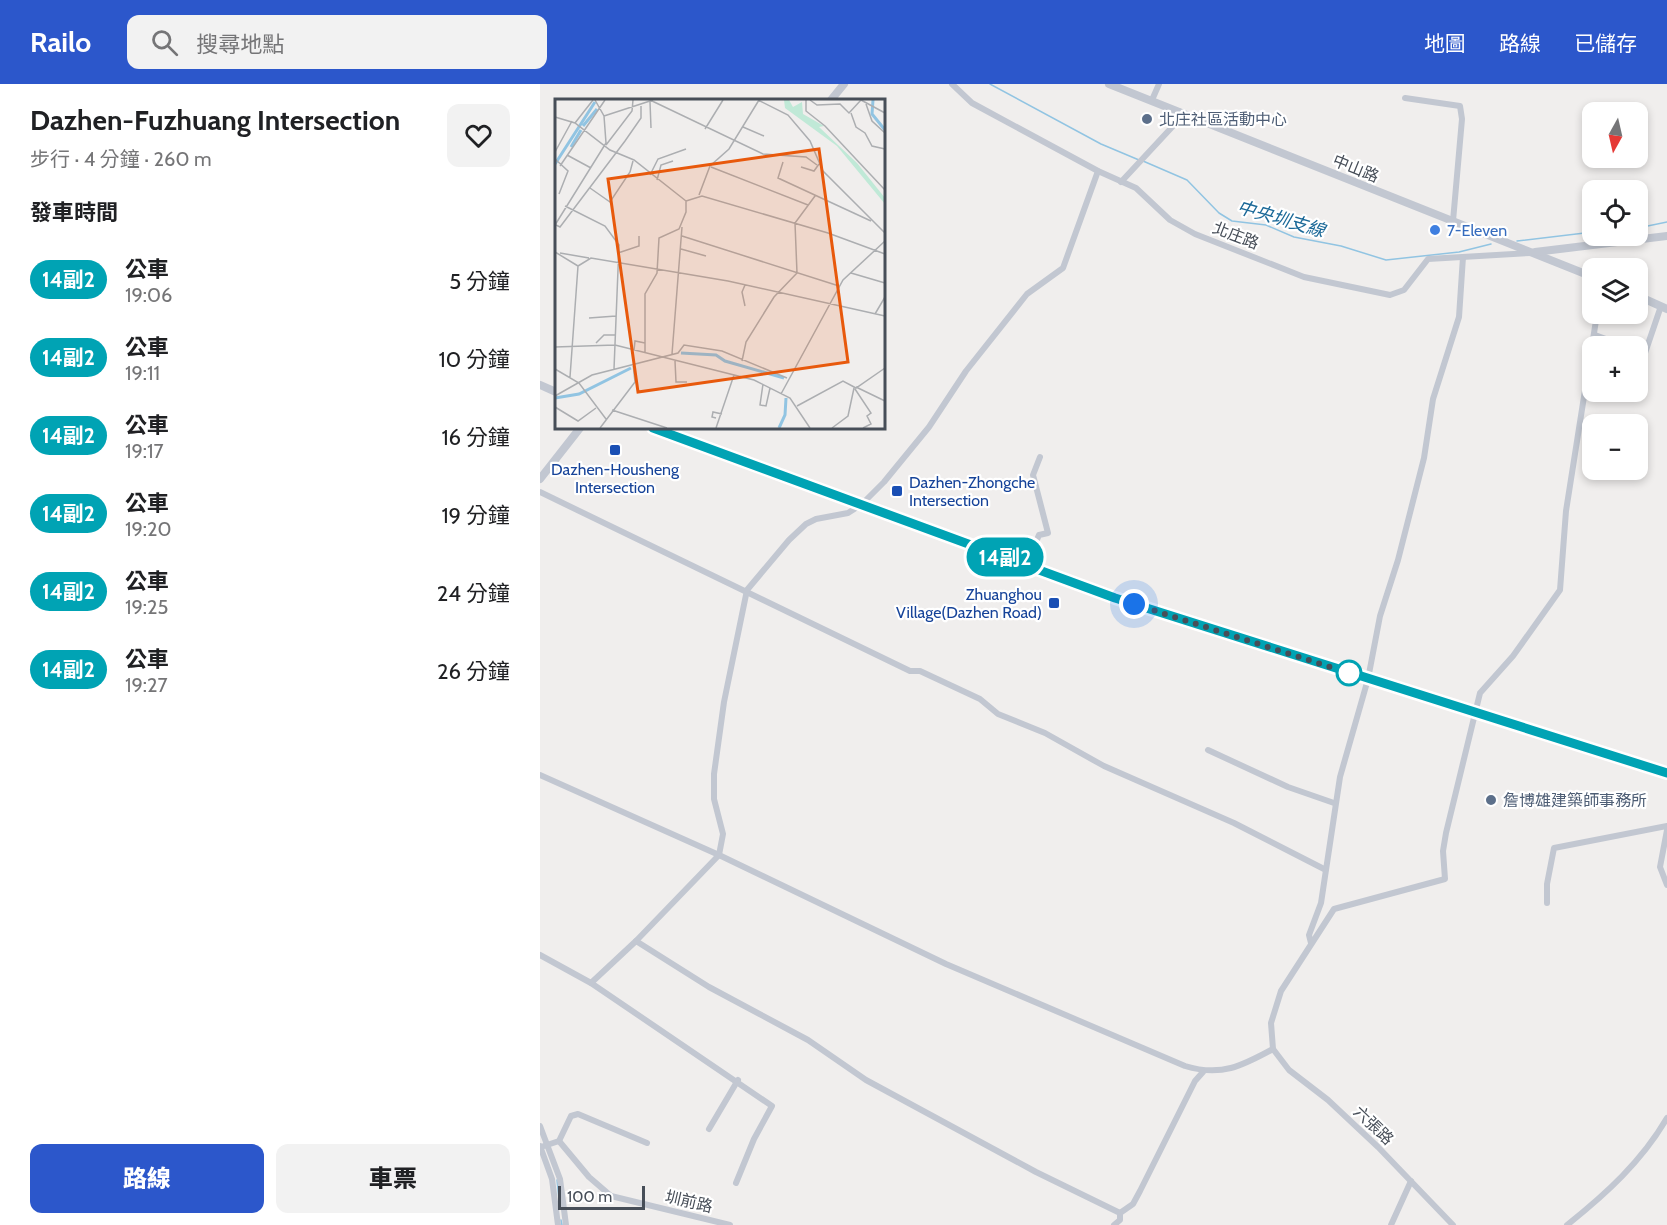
<!DOCTYPE html>
<html lang="zh-TW">
<meta charset="utf-8">
<style>
:root{--surface:#fff;--page:#f2f2f2;--text:#202124;--muted:#757577;--accent:#2c57cb}
body{margin:0;font-family:Cabin,"Noto Sans TC",sans-serif;background:var(--page);color:var(--text);height:100vh;display:flex;flex-direction:column;font-size:22px;white-space:nowrap}
*{box-sizing:border-box;margin:0}
p{font-size:20px;color:var(--muted)}
.icon{flex:none;width:33px;height:33px;fill:none;stroke:currentColor;stroke-width:2;stroke-linecap:round;stroke-linejoin:round}
.map{position:relative;flex:1;overflow:hidden}
.drawer{display:flex;flex-direction:column;background:var(--surface);width:540px}
.drawer>*{flex:none}
.badge{padding:0 12px;border-radius:20px;font-size:21px;line-height:39px}
.needle{width:39px;rotate:188deg}
.controls{position:absolute;left:1042px;top:18px;display:grid;gap:12px}
.controls a{display:grid;place-items:center;width:66px;height:66px;border-radius:12px;background:var(--surface);box-shadow:0 3px 9px #0003;font-size:30px}
.scale{position:absolute;left:18px;bottom:15px;width:87px;box-sizing:border-box;padding-left:6px;border:3px solid #474e58;border-top:0;font-size:16px;line-height:21px;white-space:nowrap;color:#474e58;-webkit-text-stroke:4px #fff;paint-order:stroke}
.you{position:absolute;width:30px;height:30px;margin:-15px;border:4px solid #fff;border-radius:50%;background:#1a73e8;box-shadow:0 0 0 9px #1a73e833}
.map>.badge{position:absolute;translate:-50% -50%;box-shadow:0 0 0 3px #fff}
h2{padding:0 30px;font-size:22px;line-height:54px}
.round{display:grid;place-items:center;flex:none;width:63px;height:63px;border-radius:12px;background:var(--page)}
.overview{display:flex;align-items:center;justify-content:space-between;height:102px;padding:0 30px}
h1{font-size:28px;font-weight:800;line-height:45px}
.button{display:flex;gap:12px;margin-top:auto;padding:12px 30px}
.button a{flex:1;height:69px;border-radius:12px;background:var(--accent);color:#fff;font-size:24px;font-weight:800;line-height:69px;text-align:center}
.button a+a{background:var(--page);color:var(--text)}
ul{padding:0;list-style:none}
li{display:flex;align-items:center;gap:18px;height:78px;padding:0 30px}
li div{flex:1}
li b{display:block;font-size:22px}
li em{font-style:normal}
li .badge{min-width:66px;font-weight:700;text-align:center}
header{display:flex;align-items:center;gap:36px;box-sizing:border-box;height:84px;padding:0 30px;background:var(--accent);color:#fff}
header strong{font-size:28px}
nav{display:flex;gap:33px;margin-inline-start:auto;font-size:21px}
.search{width:420px;height:54px;background:var(--page);display:flex;align-items:center;gap:15px;box-sizing:border-box;padding:0 21px;border-radius:12px;color:var(--muted);font-size:22px}
main{display:flex;flex:1;min-height:0}
.map>svg:first-child{display:block}
.lines{fill:none;stroke-linecap:round;stroke-linejoin:round}
.stream{stroke:#91c4e2;stroke-width:1.5}
.minor{stroke:#c2c7d1;stroke-width:6}
.tertiary{stroke:#c2c7d1;stroke-width:8}
.line-casing{stroke:#fff;stroke-width:14}
.line{stroke:#00a3b4;stroke-width:9}
.walk{stroke:#474e58;stroke-width:6;stroke-dasharray:0 10.8}
.service-dot{fill:#5c6f8a;stroke:#fff;stroke-width:2}
.shop-dot{fill:#3f7fe0;stroke:#fff;stroke-width:2}
.transit-dot{fill:#1a4fb4;stroke:#fff;stroke-width:2}
.stop-dot{fill:#fff;stroke:#00a3b4;stroke-width:3}
.labels{text-anchor:middle;stroke-width:4.5;stroke-linejoin:round;paint-order:stroke}
.service-label{font-size:16px;fill:#4e5e75;stroke:#fff;text-anchor:start}
.street-label{font-size:16px;fill:#474e58;stroke:#fff}
.shop-label{font-size:16px;fill:#366cbe;stroke:#fff;text-anchor:start}
.transit-label{font-size:16px;fill:#164399;stroke:#fff}
.water-label{font-size:18px;font-style:italic;fill:#1b6998;stroke:#fff}
.inset-river{fill:none;stroke:#91c4e2;stroke-width:3}
.inset-road{fill:none;stroke:#acaeb1;stroke-width:1.5}
.view{fill:#e8590c;fill-opacity:0.15;stroke:#e8590c;stroke-width:3}
.inset-edge{fill:none;stroke:#474e58;stroke-width:3}
</style>
<header>
<strong>Railo</strong>
<div class="search"><svg class="icon" aria-label="search" viewBox="0 0 24 24"><circle cx="10" cy="10" r="6"/><path d="M15 15l6 6"/></svg>搜尋地點</div>
<nav><a>地圖</a><a>路線</a><a>已儲存</a></nav>
</header>
<main>
<section class="drawer">
<div class="overview"><div><h1>Dazhen-Fuzhuang Intersection</h1><p>步行 · 4 分鐘 · 260 m</p></div><a class="round"><svg class="icon" aria-label="heart" viewBox="0 0 24 24"><path d="M12 20l-8-8c-3-5 5-10 8-4 3-6 11-1 8 4z"/></svg></a></div>
<h2>發車時間</h2>
<ul>
<li><span class="badge" style="background:#00a3b4;color:#fff">14副2</span><div><b>公車</b><p>19:06</p></div><em>5 分鐘</em></li>
<li><span class="badge" style="background:#00a3b4;color:#fff">14副2</span><div><b>公車</b><p>19:11</p></div><em>10 分鐘</em></li>
<li><span class="badge" style="background:#00a3b4;color:#fff">14副2</span><div><b>公車</b><p>19:17</p></div><em>16 分鐘</em></li>
<li><span class="badge" style="background:#00a3b4;color:#fff">14副2</span><div><b>公車</b><p>19:20</p></div><em>19 分鐘</em></li>
<li><span class="badge" style="background:#00a3b4;color:#fff">14副2</span><div><b>公車</b><p>19:25</p></div><em>24 分鐘</em></li>
<li><span class="badge" style="background:#00a3b4;color:#fff">14副2</span><div><b>公車</b><p>19:27</p></div><em>26 分鐘</em></li>
</ul>
<div class="button"><a>路線</a><a>車票</a></div>
</section>
<div class="map">
<svg width="1127" height="1141" viewBox="0 0 1127 1141">
<rect width="100%" height="100%" fill="#f0eeed"/>
<g class="lines">
<!-- stream -->
<g class="stream">
<polyline points="450,0 561,60 599,76"/>
<polyline points="603,77 647,96 679,129 692,137 726,141 754,153 801,162 846,176 919,168 951,160"/>
<polyline points="1098,144 1127,138"/>
<polyline points="977,157 1053,148"/>
<polyline points="17,1096 20,1125"/>
<polyline points="21,1136 22,1141"/>
</g>
<!-- minor -->
<g class="minor">
<polyline points="412,0 432,19 558,87 596,104 630,136 655,150 764,193 850,211 864,206 888,175 990,169"/>
<polyline points="865,14 920,22 922,35 913,137"/>
<polyline points="612,16 619,0"/>
<polyline points="581,98 633,42 639,27"/>
<polyline points="1055,251 1085,262"/>
<polyline points="1098,267 1105,269 1121,222"/>
<polyline points="0,408 370,587 380,587 440,615 458,630 505,649 564,682 694,739 784,785"/>
<polyline points="486,481 499,451 508,449 493,391 500,373"/>
<polyline points="668,666 748,703 794,719"/>
<path d="M0,691L179,771L406,880L645,982C681,993 702,982 733,965"/>
<polyline points="1127,746 1120,783 1127,801"/>
<polyline points="1007,819 1007,800 1014,764 1127,742"/>
<polyline points="96,857 169,903 268,956 326,996 496,1088 580,1129"/>
<polyline points="771,859 769,851 781,819 800,693 828,595 840,532 858,476 884,374 893,315 919,233 923,173"/>
<polyline points="0,871 51,899 232,1022 214,1055 196,1099"/>
<polyline points="51,899 96,857 179,771 183,750 174,715 174,690 184,618 207,506 249,456 266,440 276,435 308,429 322,420 344,398 389,343 426,287 487,210 523,184 558,87"/>
<polyline points="0,1042 20,1095 26,1141"/>
<polyline points="169,1045 198,996"/>
<polyline points="19,1057 49,1093 71,1112 190,1141"/>
<polyline points="0,1062 12,1095 18,1141"/>
<polyline points="1,1063 19,1057 31,1032 38,1030 107,1059"/>
<polyline points="574,1141 580,1136 580,1129 593,1120 600,1107 655,997 663,988"/>
<polyline points="851,1141 871,1097"/>
<polyline points="913,1141 838,1063 788,1016 749,986 733,965 731,939 741,907 794,825 905,795 903,767 906,749 940,609 973,572 1020,506 1026,427 1057,230"/>
<path d="M1027,1141C1066,1110 1102,1077 1127,1034"/>
</g>
<!-- tertiary -->
<g class="tertiary">
<polyline points="569,0 1053,193"/>
<polyline points="291,16 304,0"/>
<polyline points="995,168 1127,152"/>
<polyline points="1098,212 1127,225"/>
<polyline points="0,301 16,308"/>
<polyline points="113,344 575,514 1127,689"/>
<polyline points="0,395 40,344"/>
</g>
</g>
<g class="lines">
<!-- line casing -->
<g class="line-casing">
<polyline id="line" points="113,344 575,514 1127,689"/>
</g>
<!-- line -->
<use href="#line" class="line"/>
<!-- walk -->
<polyline class="walk" points="594,520 809,589"/>
</g>
<!-- markers -->
<g class="service-dot">
<circle cx="607" cy="35" r="6"/>
<circle cx="951" cy="716" r="6"/>
</g>
<circle class="shop-dot" cx="895" cy="146" r="6"/>
<g class="transit-dot">
<rect x="69" y="360" width="12" height="12" rx="3"/>
<rect x="351" y="401" width="12" height="12" rx="3"/>
<rect x="508" y="513" width="12" height="12" rx="3"/>
</g>
<circle class="stop-dot" cx="809" cy="589" r="12"/>
<g class="labels">
<!-- service labels -->
<g class="service-label">
<text x="619" y="41">北庄社區活動中心</text>
<text x="963" y="722">詹博雄建築師事務所</text>
</g>
<!-- street labels -->
<g class="street-label">
<text transform="translate(816 84) rotate(22)" y="6">中山路</text>
<text transform="translate(696 151) rotate(21)" y="6">北庄路</text>
<text transform="translate(834 1041) rotate(44)" y="6">六張路</text>
<text transform="translate(149 1117) rotate(13)" y="6">圳前路</text>
</g>
<!-- shop labels -->
<g class="shop-label">
<text x="907" y="152">7-Eleven</text>
</g>
<!-- transit labels -->
<g class="transit-label">
<text x="75" y="391">Dazhen-Housheng<tspan x="75" dy="18">Intersection</tspan></text>
<text x="369" y="404" text-anchor="start">Dazhen-Zhongche<tspan x="369" dy="18">Intersection</tspan></text>
<text x="502" y="516" text-anchor="end">Zhuanghou<tspan x="502" dy="18">Village(Dazhen Road)</tspan></text>
</g>
<!-- water labels -->
<g class="water-label">
<text transform="translate(741 135) rotate(16)" y="6">中央圳支線</text>
</g>
</g>
<!-- overview -->
<g transform="translate(15 15)">
<rect width="330" height="330" fill="#f0eeed"/>
<path d="M229,1H234L238,8L247,3L248,15L269,27L264,28L302,64L330,99V105L282,47L230,9Z" fill="#c0e9d7"/>
<path class="inset-river" d="M318,1L317,15L330,31M28,27L42,10M16,48L26,31M0,65L40,3M126,254L161,256L170,262L229,279M0,299L24,295L76,269M224,329L230,316L231,299"/>
<path class="inset-road" d="M95,1L208,55L251,58L262,66M203,1L233,16L255,42L268,72L330,134M251,1V12L270,27L330,91M255,1L262,6L285,5L294,14L306,1M306,1L330,14M95,3L96,29M311,5L317,22L330,34M296,14L301,28L310,34L317,47L330,50M49,17L98,1M0,18L20,24L55,51L79,61L131,102M20,24L38,1M188,28L209,37M150,30L168,1M51,46L77,12L78,1M0,53L17,22M12,56L36,69M0,60L13,72L4,95M228,63L223,79L316,122M5,67L50,1M156,68L253,106M246,68L259,72L264,65M95,76L103,60L131,50M102,81L106,66L118,62M35,89L55,103L75,73L78,62M144,96L155,67L174,50L204,1M131,102L147,97L273,134L330,155M10,107L50,127L64,146L59,270M0,126L51,44L49,17L40,1M1,126L5,128L70,42L86,19V7M127,137L284,187M126,150L151,157M0,153L23,167M5,154L34,159M63,154L84,147V137M23,167L36,159L173,182L330,217M296,174L330,184M190,186L187,193L190,207M320,215L330,198M34,219L61,217M41,244L49,236H60M0,248L60,246L199,281L235,299L255,329M79,251L80,242L90,244M90,254V195L102,174L104,139L124,130L131,113V102M117,255L127,128M120,262L121,283H132M187,262L191,243L219,198L242,174L240,124L260,97M0,270L24,284L51,320M15,278L23,167M208,285L205,306L211,307L215,289M301,288L330,302M300,290L316,314L312,317L316,325L308,329M226,295L288,181L330,142M0,297L37,276L123,254L129,246L167,252L232,279M242,307L288,282L301,289L330,269M0,308L23,322L41,309M57,311L112,329M161,319L157,318L158,313L167,315M45,329L80,283L78,265M161,329L179,276M277,329L293,317L299,289"/>
<path class="view" d="M264,50L293,263L83,293L53,80Z"/>
<rect width="330" height="330" class="inset-edge"/>
</g>
</svg>
<div class="controls">
<a><svg class="needle" viewBox="-14 -14 28 28"><path d="M0-13l5 13h-10z" fill="#e53935"/><path d="M0 13l5-13h-10z" fill="#757577"/></svg></a>
<a><svg class="icon" aria-label="locate" viewBox="0 0 24 24"><circle cx="12" cy="12" r="6"/><path d="M12 2v4M12 18v4M2 12h4M18 12h4"/></svg></a>
<a><svg class="icon" aria-label="layers" viewBox="0 0 24 24"><path d="M12 4l9 5-9 5-9-5zM3 14l9 5 9-5"/></svg></a>
<a>+</a>
<a>−</a>
</div>
<div class="scale">100 m</div>
<div class="you" style="left:594px;top:520px"></div>
<b class="badge" style="left:465px;top:473px;background:#00a3b4;color:#fff">14副2</b>
</div>
</main>
